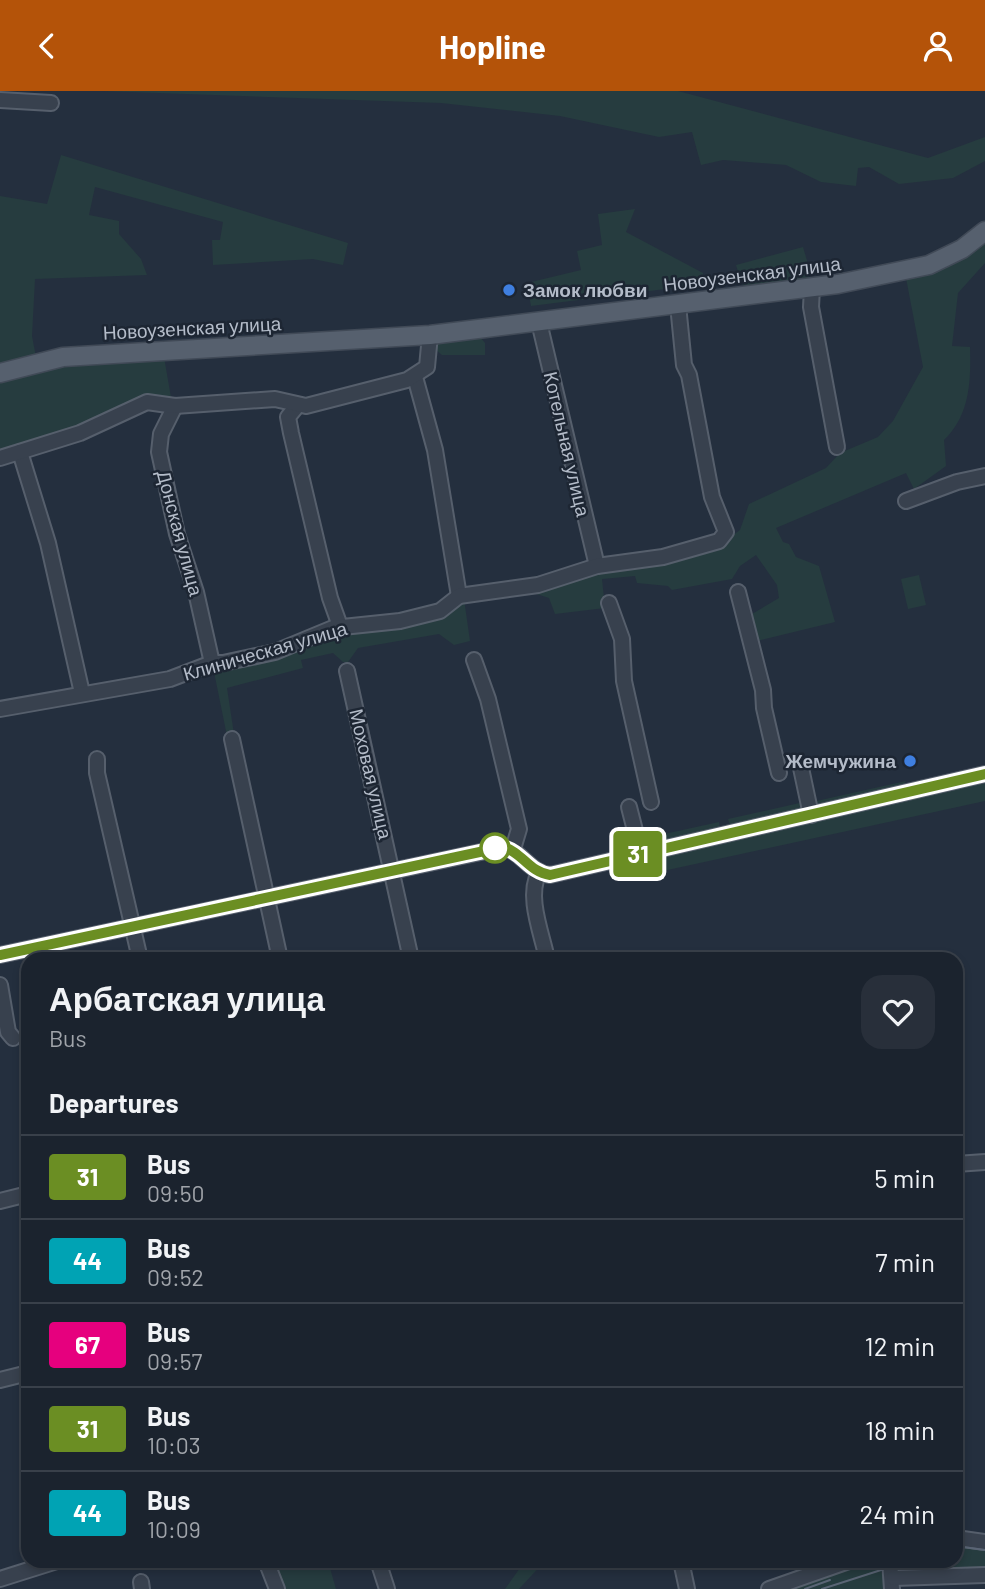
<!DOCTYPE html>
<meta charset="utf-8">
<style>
:root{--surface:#1b232e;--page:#282f3a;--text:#f1f3f6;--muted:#a0a4aa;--line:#39404a;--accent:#b45309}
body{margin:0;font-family:Barlow,sans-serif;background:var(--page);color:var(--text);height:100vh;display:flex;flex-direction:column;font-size:26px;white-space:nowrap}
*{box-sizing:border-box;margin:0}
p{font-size:23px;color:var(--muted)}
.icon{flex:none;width:38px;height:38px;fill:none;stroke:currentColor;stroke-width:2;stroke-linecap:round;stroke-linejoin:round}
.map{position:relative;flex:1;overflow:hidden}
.side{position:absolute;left:21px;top:861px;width:942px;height:616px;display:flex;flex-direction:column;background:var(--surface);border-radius:21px;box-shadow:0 4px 10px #0003,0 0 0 2px var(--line)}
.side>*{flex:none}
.badge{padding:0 14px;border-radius:5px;font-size:24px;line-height:46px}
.map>.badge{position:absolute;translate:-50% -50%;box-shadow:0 0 0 4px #fff}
h2{padding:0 28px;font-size:26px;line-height:63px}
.round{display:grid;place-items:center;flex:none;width:74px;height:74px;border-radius:21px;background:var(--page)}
.head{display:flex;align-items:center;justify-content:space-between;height:119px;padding:0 28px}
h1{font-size:33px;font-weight:700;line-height:52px}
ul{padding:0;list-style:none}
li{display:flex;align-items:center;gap:21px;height:84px;padding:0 28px;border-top:2px solid var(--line)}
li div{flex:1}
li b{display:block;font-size:26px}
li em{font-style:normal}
li .badge{min-width:77px;font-weight:700;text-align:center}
header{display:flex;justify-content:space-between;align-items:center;height:91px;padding:0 28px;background:var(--accent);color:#fff;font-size:32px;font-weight:700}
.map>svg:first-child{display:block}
.green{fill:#263c3f}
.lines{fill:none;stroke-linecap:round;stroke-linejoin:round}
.minor-casing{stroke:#565f6c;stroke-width:18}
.major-casing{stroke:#414a57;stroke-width:21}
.minor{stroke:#38414e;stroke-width:14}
.major{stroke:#56606e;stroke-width:18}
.tram{stroke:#5a6575;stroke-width:2}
.line-casing{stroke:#fff;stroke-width:16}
.line{stroke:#6b8e23;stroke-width:10}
.shop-dot{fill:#3f7fe0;stroke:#1d2633;stroke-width:2.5}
.stop-dot{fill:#fff;stroke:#6b8e23;stroke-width:3.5}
.labels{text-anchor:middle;stroke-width:5;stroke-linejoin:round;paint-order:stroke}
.street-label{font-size:19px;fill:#b4bcc9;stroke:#1d2633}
.poi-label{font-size:19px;font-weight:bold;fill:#b4bcc9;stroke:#1d2633;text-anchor:start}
</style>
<header><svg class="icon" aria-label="back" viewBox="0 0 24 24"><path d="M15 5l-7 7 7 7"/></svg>Hopline<svg class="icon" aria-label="person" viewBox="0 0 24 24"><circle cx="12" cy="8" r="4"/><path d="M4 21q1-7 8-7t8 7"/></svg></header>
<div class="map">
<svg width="985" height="1498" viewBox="0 0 985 1498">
<rect width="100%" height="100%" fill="#242f3e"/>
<!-- green -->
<g class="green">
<polygon points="102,0 678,0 928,67 985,46 985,70 953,87 899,93 869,76 858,77 856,95 821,91 786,74 723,69 701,74 692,41 659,46 560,25 441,12"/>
<polygon points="61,64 348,152 343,174 313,168 213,174 212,149 220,149 223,131 95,96 89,124 119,130 119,143 141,168 147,184 35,188 32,245 36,266 0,276 0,105 47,113"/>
<polygon points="635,118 626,141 703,182 705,193 531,215 527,192 581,179 577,160 602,154 598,123"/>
<path d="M985,149V172L958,202L952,255L970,256C971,290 970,324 944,349L946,375L914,398L906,382L776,437L783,451L789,453L796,466L819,475L835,531L757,550L752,523L779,507L777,494L756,464L740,475L732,488L672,499L668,495L637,492L635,485L602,488L605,517L555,523L549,507L524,499L603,477L721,453L740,439L749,413L826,377L840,362L878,346L893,330L923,276L906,187Z"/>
<polygon points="803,156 811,183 808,187 746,196 742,193 736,174"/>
<polygon points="480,246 485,252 485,264 442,264 435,258 439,248"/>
<polygon points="164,266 172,312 98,329 0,362 0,288 62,273"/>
<polygon points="919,484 926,514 908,518 901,488"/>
<polygon points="464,508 470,550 454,554 439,543 358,557 348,571 343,571 333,562 301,569 303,577 227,597 234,643 228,650 213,576 337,539"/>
<polygon points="906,690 900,698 828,714 812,711"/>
<polygon points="985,692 985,710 663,780 662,768 667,764"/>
<polygon points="804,711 802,717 730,734 728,728"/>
<polygon points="719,731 720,738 648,755 646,747"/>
<polygon points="956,1450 985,1454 985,1480 901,1483 897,1470 956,1470"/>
<polygon points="269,1470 328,1470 336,1498 279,1498"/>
<polygon points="525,1470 545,1470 519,1498 505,1498"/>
<polygon points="876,1470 883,1470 886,1474 881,1481 890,1498 790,1498"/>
</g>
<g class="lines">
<!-- minor casing -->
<g class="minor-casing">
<g id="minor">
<polyline points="0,9 51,12"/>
<polyline points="812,197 811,216 837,356"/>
<polyline points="539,231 597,475"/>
<polyline points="415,286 435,359 459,505"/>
<polyline points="175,315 161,343 159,361 177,443 196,501 212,572"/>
<polyline points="297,315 288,326 291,342 330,507 340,535"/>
<polyline points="20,361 48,452 82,602"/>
<polyline points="0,367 80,342 147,311 175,315 275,308 306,315 407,289 427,276 430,244"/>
<polyline points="906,410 957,391 985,385"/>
<polyline points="738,501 763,599 764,617 779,682"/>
<polyline points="609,512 622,548 624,590 651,711"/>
<polyline points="474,569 488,608 519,738 513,758"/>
<polyline points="347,580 411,868"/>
<polyline points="0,618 170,588 212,572 223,572 275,561 333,537 400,530 440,520 459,505 538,494 597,475 663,466 719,450 726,441 712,406 689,284 684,274 678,214"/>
<polyline points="232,648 280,868"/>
<polyline points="97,668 97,682 140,868"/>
<polyline points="801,677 811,724"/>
<polyline points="629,716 641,763"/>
<path d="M539,782C526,805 542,843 547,868"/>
<path d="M0,864L504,756C522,761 529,781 550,784L985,683"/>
<polyline points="0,894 8,941 13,947"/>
<polyline points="956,1073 985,1071"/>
<polyline points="0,1110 28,1103"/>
<polyline points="0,1289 28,1282"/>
<polyline points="956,1447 985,1451"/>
<polyline points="266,1470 277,1498"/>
<polyline points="378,1470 387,1498"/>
<polyline points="681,1470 687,1498"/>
<polyline points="890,1470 892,1498"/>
<polyline points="894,1487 985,1484"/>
<polyline points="0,1488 57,1470"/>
<polyline points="141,1491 142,1498"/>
<polyline points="769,1498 849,1470"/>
</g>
</g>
<!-- major casing -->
<g class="major-casing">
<polyline id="major" points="0,282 63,266 430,244 838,193 929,174 962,158 985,140"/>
</g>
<!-- minor -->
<use href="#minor" class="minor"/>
<!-- major -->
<use href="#major" class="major"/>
<!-- tram -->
<g class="tram">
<polyline points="956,1455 985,1459"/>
<polyline points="805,1498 830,1489"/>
<polyline points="822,1498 909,1470"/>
</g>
</g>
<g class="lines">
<!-- line casing -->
<g class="line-casing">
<path id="line" d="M0,864L503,756C522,761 529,781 550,784L985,683"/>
</g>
<!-- line -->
<use href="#line" class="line"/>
</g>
<!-- markers -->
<g class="shop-dot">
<circle cx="509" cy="199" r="7"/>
<circle cx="910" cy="670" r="7"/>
</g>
<circle class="stop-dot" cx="495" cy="757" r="14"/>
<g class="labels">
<!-- street labels -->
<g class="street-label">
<text transform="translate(752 183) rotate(-7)" y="7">Новоузенская улица</text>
<text transform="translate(192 237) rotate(-3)" y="7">Новоузенская улица</text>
<text transform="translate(567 353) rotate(77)" y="7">Котельная улица</text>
<text transform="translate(180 442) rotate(75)" y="7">Донская улица</text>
<text transform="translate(265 560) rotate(-16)" y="7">Клиническая улица</text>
<text transform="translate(371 683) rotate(77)" y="7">Моховая улица</text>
</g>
<!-- poi labels -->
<g class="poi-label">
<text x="523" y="206">Замок любви</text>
<text x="896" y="677" text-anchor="end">Жемчужина</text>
</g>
</g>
</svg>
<b class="badge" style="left:638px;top:763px;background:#6b8e23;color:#fff">31</b>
<section class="side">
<div class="head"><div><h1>Арбатская улица</h1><p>Bus</p></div><a class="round"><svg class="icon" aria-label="heart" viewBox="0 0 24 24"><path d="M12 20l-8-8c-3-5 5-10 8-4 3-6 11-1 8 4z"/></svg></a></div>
<h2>Departures</h2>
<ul>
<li><span class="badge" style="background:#6b8e23;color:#fff">31</span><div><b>Bus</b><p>09:50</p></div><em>5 min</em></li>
<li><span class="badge" style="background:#00a3b4;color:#fff">44</span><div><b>Bus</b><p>09:52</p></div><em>7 min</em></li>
<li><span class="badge" style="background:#e6007e;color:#fff">67</span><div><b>Bus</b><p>09:57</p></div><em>12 min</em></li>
<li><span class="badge" style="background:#6b8e23;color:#fff">31</span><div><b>Bus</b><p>10:03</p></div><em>18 min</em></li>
<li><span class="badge" style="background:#00a3b4;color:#fff">44</span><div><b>Bus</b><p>10:09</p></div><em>24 min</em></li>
</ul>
</section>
</div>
